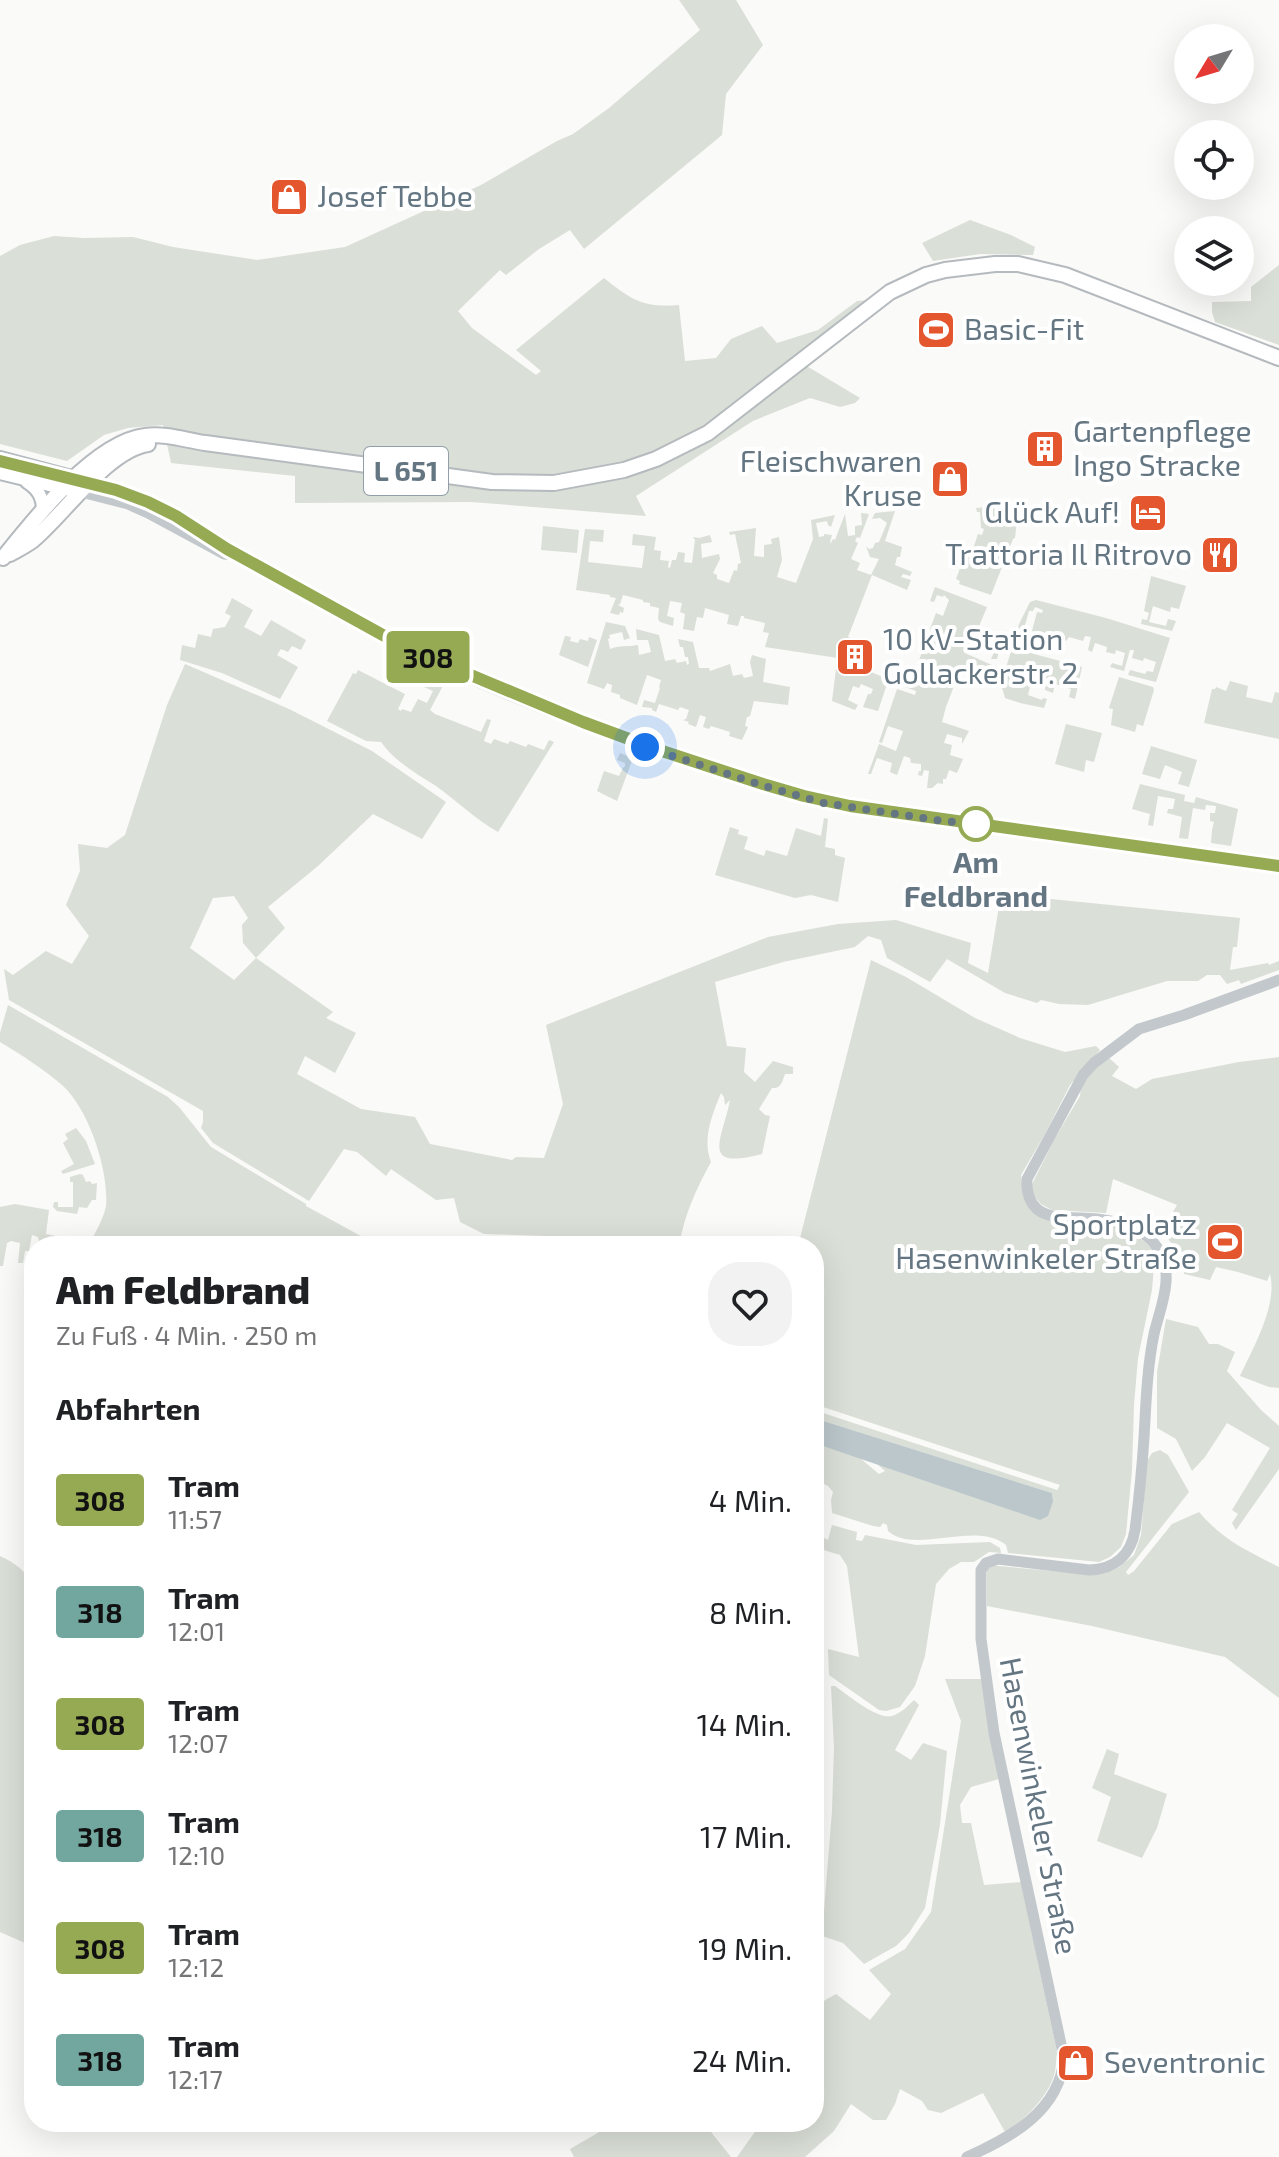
<!DOCTYPE html>
<html lang="de">
<meta charset="utf-8">
<style>
:root{--surface:#fff;--page:#f2f2f2;--text:#202124;--muted:#757577}
body{margin:0;font-family:"Exo 2",sans-serif;background:var(--page);color:var(--text);height:100vh;display:flex;flex-direction:column;font-size:30px;white-space:nowrap}
*{box-sizing:border-box;margin:0}
p{font-size:26px;color:var(--muted)}
.icon{flex:none;width:44px;height:44px;fill:none;stroke:currentColor;stroke-width:2;stroke-linecap:round;stroke-linejoin:round}
.map{position:relative;flex:1;overflow:hidden}
.panel{position:absolute;left:24px;top:1236px;width:800px;height:896px;display:flex;flex-direction:column;background:var(--surface);border-radius:32px;box-shadow:0 8px 32px #0002}
.panel>*{flex:none}
.badge{padding:0 16px;border-radius:6px;font-size:28px;line-height:52px}
.needle{width:52px;rotate:232deg}
.buttons{position:absolute;left:1174px;top:24px;display:grid;gap:16px}
.buttons a{display:grid;place-items:center;width:80px;height:80px;border-radius:50%;background:var(--surface);box-shadow:0 8px 32px #0002;font-size:40px}
.you{position:absolute;width:40px;height:40px;margin:-20px;border:6px solid #fff;border-radius:50%;background:#1a73e8;box-shadow:0 0 0 12px #1a73e833}
.map>.badge{position:absolute;translate:-50% -50%;box-shadow:0 0 0 4px #fff}
h2{padding:0 32px;font-size:30px;line-height:72px}
.round{display:grid;place-items:center;flex:none;width:84px;height:84px;border-radius:32px;background:var(--page)}
.headline{display:flex;align-items:center;justify-content:space-between;height:136px;padding:0 32px}
h1{font-size:38px;font-weight:800;line-height:60px}
ul{padding:0;list-style:none}
li{display:flex;align-items:center;gap:24px;height:112px;padding:0 32px}
li div{flex:1}
li b{display:block;font-size:30px}
li em{font-style:normal}
li .badge{min-width:88px;font-weight:700;text-align:center}
.map>svg:first-child{display:block}
.green{fill:#dadfd7;fill-rule:evenodd}
.water{fill:#bbc7cb}
.lines{fill:none;stroke-linecap:round;stroke-linejoin:round}
.secondary-casing{stroke:#b3babf;stroke-width:16}
.primary-casing{stroke:#b5babe;stroke-width:18}
.tertiary{stroke:#c3c8cc;stroke-width:11}
.secondary{stroke:#fff;stroke-width:12}
.primary{stroke:#fff;stroke-width:14}
.tram{stroke:#a2aab0;stroke-width:2}
.line-casing{stroke:#fff;stroke-width:18}
.line{stroke:#95aa53;stroke-width:12}
.walk{stroke:#657683;stroke-width:8;stroke-dasharray:0 14.4}
.stop-dot{fill:#fff;stroke:#95aa53;stroke-width:4}
.labels{text-anchor:middle;stroke-width:8;stroke-linejoin:round;paint-order:stroke}
.shield{fill:#fff;stroke:#939fa8;stroke-width:2}
.shield-label{font-size:28px;font-weight:bold;fill:#657683}
.poi-label{font-size:30px;fill:#657683;stroke:#fff;text-anchor:start}
.stop-label{font-size:30px;font-weight:bold;fill:#657683;stroke:#fff}
.street-label{font-size:30px;fill:#657683;stroke:#fff}
</style>
<div class="map">
<svg width="1279" height="2157" viewBox="0 0 1279 2157">
<rect width="100%" height="100%" fill="#fafaf8"/>
<!-- green -->
<g class="green">
<path d="M679,0H736L763,45L726,94L722,135L584,249L570,230L539,249L506,275L500,270L458,311L472,328L536,375L541,371L516,350L604,278C631,300 644,308 679,305L685,361L716,358L731,339L762,326L777,343L818,330L857,301L870,300L797,355L805,365L860,398L855,403L840,407L810,398L753,421L636,496L646,516L471,502L295,503V476L171,463L163,425L128,428L104,435L67,461L0,444V256L20,245L54,236L84,238L133,237L173,247L257,260L345,247L481,185L557,141L573,134L609,108L700,30Z"/>
<polygon points="970,220 1011,235 1035,247 1033,255 980,254 933,261 922,243"/>
<polygon points="1279,265 1279,345 1215,322 1212,312 1212,302 1251,301 1251,287"/>
<polygon points="1017,503 1019,503 1015,538 1013,539 991,595 959,584 960,581 956,579 965,555 973,558 974,553 972,552 978,534 982,535 984,529 981,528 980,512 977,512 976,508 1000,506 1000,524 1013,524 1013,519 1016,519"/>
<polygon points="895,511 885,541 902,547 900,557 897,557 895,565 912,572 910,576 903,574 901,577 911,580 907,590 872,575 848,637 858,641 851,660 765,647 769,633 763,632 765,623 744,618 744,616 741,616 738,626 727,624 729,615 705,608 703,618 697,617 694,631 683,629 685,614 680,612 682,603 670,601 667,616 674,618 673,626 660,622 658,619 659,608 650,606 650,603 643,602 643,600 623,595 620,604 618,605 624,608 623,613 620,612 619,615 610,613 616,598 610,597 610,595 576,590 585,529 604,530 603,542 590,541 588,562 642,568 645,546 632,545 633,534 656,537 654,550 661,551 660,560 669,561 668,567 670,568 672,560 676,560 678,552 685,553 684,562 692,563 695,540 693,537 699,538 710,535 712,542 701,544 702,558 719,554 720,559 713,573 717,575 717,579 729,583 734,570 737,571 738,564 741,563 735,534 730,535 729,532 756,528 754,556 764,557 764,545 772,544 771,539 779,537 782,560 777,577 796,583 813,539 811,520 835,515 831,527 828,525 827,521 816,523 819,537 824,536 824,534 832,535 830,542 831,543 833,539 835,540 845,514 848,536 855,535 855,526 862,525 861,513 869,514 860,538 857,537 855,541 858,543 851,559 860,563 857,570 871,575 879,559 870,557 866,546 869,549 873,548 875,543 879,542 887,523 880,518 872,519 875,513"/>
<polygon points="543,526 579,530 577,553 541,550"/>
<polygon points="1151,576 1186,586 1179,609 1171,607 1170,612 1153,606 1149,622 1166,626 1168,619 1176,621 1172,631 1141,624 1142,619 1147,620 1149,613 1144,611"/>
<polygon points="935,587 987,607 977,631 1002,641 997,659 991,659 995,650 980,644 979,647 972,644 967,654 994,666 989,683 982,680 985,672 971,666 967,675 960,670 946,707 942,722 969,731 962,744 962,738 947,734 944,743 952,745 950,755 963,759 957,773 949,770 946,779 943,779 943,784 938,783 932,788 927,788 929,771 924,770 922,776 918,775 919,771 921,771 921,764 911,763 910,758 904,756 897,775 890,772 892,763 877,758 871,774 868,774 879,744 896,751 903,731 888,726 882,743 879,742 897,689 915,695 916,691 905,687 907,677 919,681 925,663 919,660 922,652 927,654 937,632 930,629 936,613 943,616 949,600 944,595 943,597 937,595 934,602 930,601"/>
<polygon points="232,598 253,610 244,627 261,636 271,620 306,640 301,650 292,646 288,652 281,649 277,655 298,667 280,699 222,673 180,660 182,645 195,648 198,634 211,637 213,629 225,627 231,616 225,613"/>
<polygon points="1036,600 1106,618 1170,638 1156,682 1128,675 1130,670 1145,674 1147,671 1153,672 1156,662 1144,658 1143,661 1132,658 1134,650 1130,650 1124,671 1110,667 1112,663 1122,666 1125,653 1116,650 1115,654 1106,652 1107,647 1095,643 1092,652 1088,650 1091,637 1085,636 1083,641 1069,637 1066,641 1032,631 1037,612 1042,613 1043,610 1035,607 1033,611 1029,611 1021,639 1044,649 1043,652 1014,643 1019,624 1030,602"/>
<path d="M606,622L625,626L630,638L624,640L622,632L609,635L610,638L608,639L610,649C619,645 628,647 638,645L639,655L651,652L648,640H637L636,629L659,635L665,661L675,659L677,663L686,661L687,665L689,664L688,657H685L683,647H680L678,639L693,642L699,668H709L710,671L730,664L733,676L742,674L744,678L753,676L750,662L752,655L766,659L763,682L790,687L788,705L754,701L750,716L747,717L745,726L748,727L742,740L729,736L730,732L711,726L709,729L703,727L706,717L700,715L696,727L688,724L689,722L683,720L686,719L689,710L680,707L678,710L659,704L656,712L652,710V708L642,707L644,700L655,703L660,688L659,687L661,680L647,675L637,705L620,698V695L611,692L612,685L607,683L604,689L587,683Z"/>
<polygon points="565,636 571,637 570,641 578,643 580,639 588,641 589,637 597,640 588,667 559,655"/>
<polygon points="1012,648 1082,667 1075,699 1069,697 1071,689 1055,684 1053,693 1045,690 1045,686 1031,683 1028,695 1042,700 1043,698 1047,699 1044,708 1020,703 1005,698 1001,684"/>
<path d="M185,664L289,709L372,751L446,802L422,839L373,814L318,866L268,907L285,928L256,958L333,1012L326,1018L356,1033L335,1073L305,1056L297,1074L361,1109L415,1117L430,1144L512,1160L516,1157L544,1158L563,1104L546,1025L768,937L838,924L896,920L971,943L968,963L988,973L1001,894L1240,918L1237,947H1233L1230,970L1268,963L1269,965L1279,961V970L1241,984L1239,980L1227,984L1220,975H1207L1198,981H1167L1088,1005L1059,1004L1041,1000L1037,1003L1005,993L947,959L930,982L887,958L881,940L868,936L855,947L783,962L715,982L727,1046L746,1048L744,1072L755,1082L773,1061L793,1067V1074H785C782,1082 781,1089 772,1088L759,1109L765,1115L770,1116L762,1154C698,1171 723,1138 730,1100L725,1105L724,1097L721,1093C712,1115 702,1139 711,1162C696,1189 684,1216 679,1246H545V1236L484,1234L460,1222L454,1198L436,1200L391,1169L386,1176L357,1152L344,1149L309,1201L213,1143L201,1128L203,1122V1111L9,1000L4,969L13,975L46,951L72,964L89,936L66,905L80,871L78,844L107,848L125,835L167,705ZM234,896L248,918L242,925L243,943L256,958L234,980L190,948L213,898Z"/>
<polygon points="836,669 871,672 883,677 887,684 878,711 863,707 868,694 871,694 873,689 861,684 859,688 853,686 848,700 858,705 855,710 832,701"/>
<path d="M358,670L405,694L398,709L401,711L402,709L411,712L418,699L427,703L433,691L424,687L428,680L432,679L434,677L445,682L430,710L435,714L481,732L487,719L491,720L484,741L491,744L494,739L508,744L510,741L526,747L528,744L544,750L549,740L554,742L498,832C475,819 457,801 436,786C417,774 394,761 381,742L366,741L327,721L353,673L356,674Z"/>
<polygon points="1119,677 1153,687 1154,690 1143,726 1137,724 1135,732 1111,725 1113,709 1109,708"/>
<polygon points="1230,681 1248,686 1246,697 1272,703 1275,692 1279,693 1279,739 1204,723 1212,689 1215,689 1216,687 1226,691"/>
<polygon points="1066,724 1102,733 1094,762 1086,760 1084,772 1055,764"/>
<polygon points="1151,746 1197,760 1189,787 1178,784 1182,772 1165,765 1160,779 1142,774"/>
<polygon points="620,753 633,758 617,801 597,791 604,771 619,776 623,768 625,766 625,763 617,760"/>
<polygon points="1140,784 1185,795 1184,801 1194,803 1196,797 1238,809 1231,846 1211,843 1212,830 1214,822 1210,821 1210,813 1215,813 1216,806 1206,805 1205,810 1193,808 1188,839 1179,838 1182,817 1167,813 1168,809 1173,809 1175,799 1158,796 1153,826 1148,825 1150,814 1132,809"/>
<polygon points="824,818 828,819 825,847 835,849 835,855 845,858 838,902 811,895 795,898 715,875 730,827 739,830 738,834 748,837 744,849 764,856 766,850 787,856 796,828 821,836"/>
<path d="M871,960L906,977L975,1018L1020,1038L1065,1052L1096,1046L1100,1050L1070,1085L1045,1134L1021,1175L1023,1194L1027,1204L1085,1223L1114,1226L1133,1234L1145,1242L1157,1255L1154,1266L1152,1290L1138,1358L1134,1405L1132,1470L1126,1534L1121,1547L1110,1557L1099,1562L1008,1553L1006,1545C976,1520 914,1555 888,1531L887,1525L883,1523L880,1527L873,1526L832,1513L831,1500L833,1492L828,1486L814,1479V1443L860,1458L879,1474L885,1471L876,1463L920,1478L1053,1501L1052,1493L814,1418V1410L1057,1490L1060,1485L814,1404V1246H798Z"/>
<path d="M8,1005L168,1097L179,1107L211,1147L306,1204V1206L379,1246H88C94,1235 104,1218 106,1206C109,1171 89,1109 62,1085C43,1069 22,1055 0,1042V1033Z"/>
<path d="M1108,1057L1119,1067L1112,1076L1136,1089L1152,1079L1239,1062L1279,1057V1388L1269,1387L1240,1376C1253,1348 1278,1305 1270,1274L1267,1281L1238,1272L1216,1267L1210,1280L1184,1274L1185,1261L1162,1231L1177,1205L1113,1179L1106,1213L1052,1210L1041,1204L1033,1195L1031,1186L1054,1140L1080,1096C1081,1081 1097,1067 1108,1057Z"/>
<polygon points="76,1128 86,1141 95,1164 63,1174 61,1171 74,1164 63,1143 68,1139 65,1134"/>
<polygon points="80,1174 83,1175 86,1182 90,1181 92,1184 97,1183 96,1200 92,1200 87,1208 79,1207 77,1214 57,1211 53,1207 54,1202 58,1202 58,1207 73,1207 73,1182 70,1182 70,1177"/>
<polygon points="15,1204 49,1210 46,1234 61,1237 58,1244 67,1246 51,1246 51,1243 39,1241 38,1237 32,1235 29,1251 25,1251 23,1263 18,1263 20,1243 11,1241 7,1243 3,1266 0,1266 0,1207"/>
<polygon points="1166,1319 1198,1327 1209,1344 1218,1344 1235,1352 1227,1371 1261,1410 1279,1426 1279,1469 1236,1530 1232,1523 1238,1514 1232,1510 1270,1448 1227,1423 1205,1457 1192,1471 1176,1439 1157,1428 1157,1372"/>
<path d="M1160,1450L1168,1455L1189,1492L1126,1572L1128,1575L1134,1571L1172,1524L1199,1512C1224,1541 1246,1550 1279,1567V1698L1225,1657L1092,1626L987,1606V1565L1097,1575L1118,1568L1134,1555L1141,1535L1147,1461L1152,1453Z"/>
<polygon points="832,1525 857,1532 856,1540 862,1541 865,1535 916,1545 990,1542 1000,1548 1001,1553 989,1552 974,1562 961,1562 949,1569 936,1584 925,1656 915,1686 900,1707 886,1711 879,1710 829,1675 828,1649 859,1657 847,1566 840,1555 814,1547 814,1532 828,1540"/>
<path d="M0,1556C14,1562 27,1572 34,1586V1947L0,1932Z"/>
<path d="M945,1679H982L999,1779L971,1787L960,1805L962,1823H971L984,1885L1021,1882L1057,2052C1056,2059 1056,2066 1055,2072C1049,2096 1025,2120 1005,2132L983,2093L941,2113L928,2110L922,2101L900,2089L895,2104L886,2120H873L851,2104L834,2131L805,2157H737L762,2122H814V2015L820,2003L836,1994L870,2020L891,1994L869,1970L905,1949L931,1912L961,1721Z"/>
<path d="M831,1686H835C848,1695 877,1720 892,1716C901,1713 908,1706 914,1700L919,1705L895,1750L911,1760L923,1743L947,1751L940,1825L925,1908L909,1933L896,1946L864,1964L843,1943L822,1936L832,1811L834,1748Z"/>
<polygon points="1107,1749 1119,1754 1114,1774 1167,1794 1157,1828 1142,1858 1097,1841 1111,1797 1092,1788"/>
<polygon points="600,2122 703,2122 731,2157 574,2157 570,2149 601,2131"/>
</g>
<!-- water -->
<polygon class="water" points="814,1418 1052,1493 1053,1501 1048,1516 1040,1520 814,1443"/>
<g class="lines">
<!-- secondary casing -->
<g class="secondary-casing">
<g id="secondary">
<polyline points="0,458 79,479"/>
<polyline points="0,473 70,490"/>
<path d="M27,482C38,489 43,497 43,511"/>
</g>
</g>
<!-- primary casing -->
<g class="primary-casing">
<g id="primary">
<path d="M10,554C17,550 25,546 32,541C64,515 107,450 148,444"/>
<path d="M3,558C34,519 95,442 145,436C165,433 185,440 205,443L492,482L554,483L624,470L656,459L708,433L890,292L926,275L945,270L995,264H1018L1065,275L1279,358"/>
</g>
</g>
<!-- tertiary -->
<g class="tertiary">
<path d="M90,483C144,497 184,520 231,549L235,555C288,585 341,616 395,643C494,692 604,735 709,768C756,783 801,799 849,808L1279,868"/>
<polyline points="81,492 128,504 148,513 224,554 235,555"/>
<path d="M967,2157C1010,2138 1060,2111 1064,2058L994,1733L981,1639V1570L986,1563L998,1559L1089,1570C1115,1569 1131,1555 1135,1530C1139,1499 1142,1469 1144,1438C1146,1403 1147,1368 1154,1334C1160,1308 1175,1276 1159,1250C1144,1225 1110,1219 1083,1218C1072,1217 1057,1219 1046,1214C1031,1209 1026,1194 1027,1179L1083,1075L1094,1063L1139,1029L1184,1015L1279,980"/>
</g>
<!-- secondary -->
<use href="#secondary" class="secondary"/>
<!-- primary -->
<use href="#primary" class="primary"/>
<!-- tram -->
<polyline class="tram" points="0,461 116,490 148,502 176,516 241,557 390,639 447,665 583,722 656,749 763,784 804,796 850,806 1279,866"/>
</g>
<g class="lines">
<!-- line casing -->
<g class="line-casing">
<polyline id="line" points="0,461 116,490 148,502 176,516 227,549 390,639 442,663 583,722 656,749 763,784 804,796 850,806 1279,866"/>
</g>
<!-- line -->
<use href="#line" class="line"/>
<!-- walk -->
<polyline class="walk" points="645,747 768,787 824,803 943,821 976,824"/>
</g>
<!-- icons -->
<defs>
<g id="shop-square" transform="scale(2)"><rect x="-9" y="-9" width="18" height="18" rx="4" fill="#e4572e" stroke="#fff"/><path d="M-5-2.5h2.3a2.7 3.5 0 0 1 5.4 0H5L5.5 6h-11ZM-1.5-2.5h3a1.5 2.3 0 0 0-3 0Z" fill="#fff"/></g>
<g id="stadium-square" transform="scale(2)"><rect x="-9" y="-9" width="18" height="18" rx="4" fill="#e4572e" stroke="#fff"/><path d="M0-5a6.5 5 0 1 0 0 10a6.5 5 0 1 0 0-10ZM-3.5-1.8h7v3.6h-7Z" fill="#fff"/></g>
<g id="building-square" transform="scale(2)"><rect x="-9" y="-9" width="18" height="18" rx="4" fill="#e4572e" stroke="#fff"/><path d="M-4-6H4V6H1V3H-1V6H-4ZM-2.5-4.3h1.7v1.8h-1.7ZM.8-4.3h1.7v1.8H.8ZM-2.5-1h1.7V.8h-1.7ZM.8-1h1.7V.8H.8Z" fill="#fff"/></g>
<g id="hotel-square" transform="scale(2)"><rect x="-9" y="-9" width="18" height="18" rx="4" fill="#e4572e" stroke="#fff"/><path d="M-6-4.5h1.5V1H6V5H4.5V3h-9V5H-6ZM-4 0a1.8 1.8 0 1 1 3.6 0ZM.5 0V-2.5h3Q6-2.5 6 0Z" fill="#fff"/></g>
<g id="restaurant-square" transform="scale(2)"><rect x="-9" y="-9" width="18" height="18" rx="4" fill="#e4572e" stroke="#fff"/><path d="M-5-6h1v4h1v-4h1v4h1v-4h1v5L-1.5 .5V6h-2V.5L-5-1ZM5-6V6H3V1.5H1.5Q1.5-4 5-6Z" fill="#fff"/></g>
</defs>
<g fill-rule="evenodd">
<use href="#shop-square" x="289" y="197"/>
<use href="#stadium-square" x="936" y="330"/>
<use href="#building-square" x="1045" y="449"/>
<use href="#shop-square" x="950" y="479"/>
<use href="#hotel-square" x="1148" y="513"/>
<use href="#restaurant-square" x="1220" y="555"/>
<use href="#building-square" x="855" y="657"/>
<use href="#stadium-square" x="1225" y="1242"/>
<use href="#shop-square" x="1076" y="2063"/>
</g>
<!-- markers -->
<circle class="stop-dot" cx="976" cy="824" r="16"/>
<g class="labels">
<!-- shield labels -->
<rect class="shield" x="364" y="447" width="84" height="48" rx="6"/>
<g class="shield-label">
<text x="406" y="481">L 651</text>
</g>
<!-- poi labels -->
<g class="poi-label">
<text x="317" y="207">Josef Tebbe</text>
<text x="964" y="340">Basic-Fit</text>
<text x="1073" y="442">Gartenpflege<tspan x="1073" dy="34">Ingo Stracke</tspan></text>
<text x="922" y="472" text-anchor="end">Fleischwaren<tspan x="922" dy="34">Kruse</tspan></text>
<text x="1120" y="523" text-anchor="end">Glück Auf!</text>
<text x="1192" y="565" text-anchor="end">Trattoria Il Ritrovo</text>
<text x="883" y="650">10 kV-Station<tspan x="883" dy="34">Gollackerstr. 2</tspan></text>
<text x="1197" y="1235" text-anchor="end">Sportplatz<tspan x="1197" dy="34">Hasenwinkeler Straße</tspan></text>
<text x="1104" y="2073">Seventronic</text>
</g>
<!-- stop labels -->
<g class="stop-label">
<text x="976" y="873">Am<tspan x="976" dy="34">Feldbrand</tspan></text>
</g>
<!-- street labels -->
<g class="street-label">
<text transform="translate(1038 1806) rotate(79)" y="10">Hasenwinkeler Straße</text>
</g>
</g>
</svg>
<div class="buttons">
<a><svg class="needle" viewBox="-14 -14 28 28"><path d="M0-13l5 13h-10z" fill="#e53935"/><path d="M0 13l5-13h-10z" fill="#757577"/></svg></a>
<a><svg class="icon" aria-label="locate" viewBox="0 0 24 24"><circle cx="12" cy="12" r="6"/><path d="M12 2v4M12 18v4M2 12h4M18 12h4"/></svg></a>
<a><svg class="icon" aria-label="layers" viewBox="0 0 24 24"><path d="M12 4l9 5-9 5-9-5zM3 14l9 5 9-5"/></svg></a>
</div>
<div class="you" style="left:645px;top:747px"></div>
<b class="badge" style="left:428px;top:657px;background:#95aa53;color:#111">308</b>
<section class="panel">
<div class="headline"><div><h1>Am Feldbrand</h1><p>Zu Fuß · 4 Min. · 250 m</p></div><a class="round"><svg class="icon" aria-label="heart" viewBox="0 0 24 24"><path d="M12 20l-8-8c-3-5 5-10 8-4 3-6 11-1 8 4z"/></svg></a></div>
<h2>Abfahrten</h2>
<ul>
<li><span class="badge" style="background:#95aa53;color:#111">308</span><div><b>Tram</b><p>11:57</p></div><em>4 Min.</em></li>
<li><span class="badge" style="background:#72a7a0;color:#111">318</span><div><b>Tram</b><p>12:01</p></div><em>8 Min.</em></li>
<li><span class="badge" style="background:#95aa53;color:#111">308</span><div><b>Tram</b><p>12:07</p></div><em>14 Min.</em></li>
<li><span class="badge" style="background:#72a7a0;color:#111">318</span><div><b>Tram</b><p>12:10</p></div><em>17 Min.</em></li>
<li><span class="badge" style="background:#95aa53;color:#111">308</span><div><b>Tram</b><p>12:12</p></div><em>19 Min.</em></li>
<li><span class="badge" style="background:#72a7a0;color:#111">318</span><div><b>Tram</b><p>12:17</p></div><em>24 Min.</em></li>
</ul>
</section>
</div>
